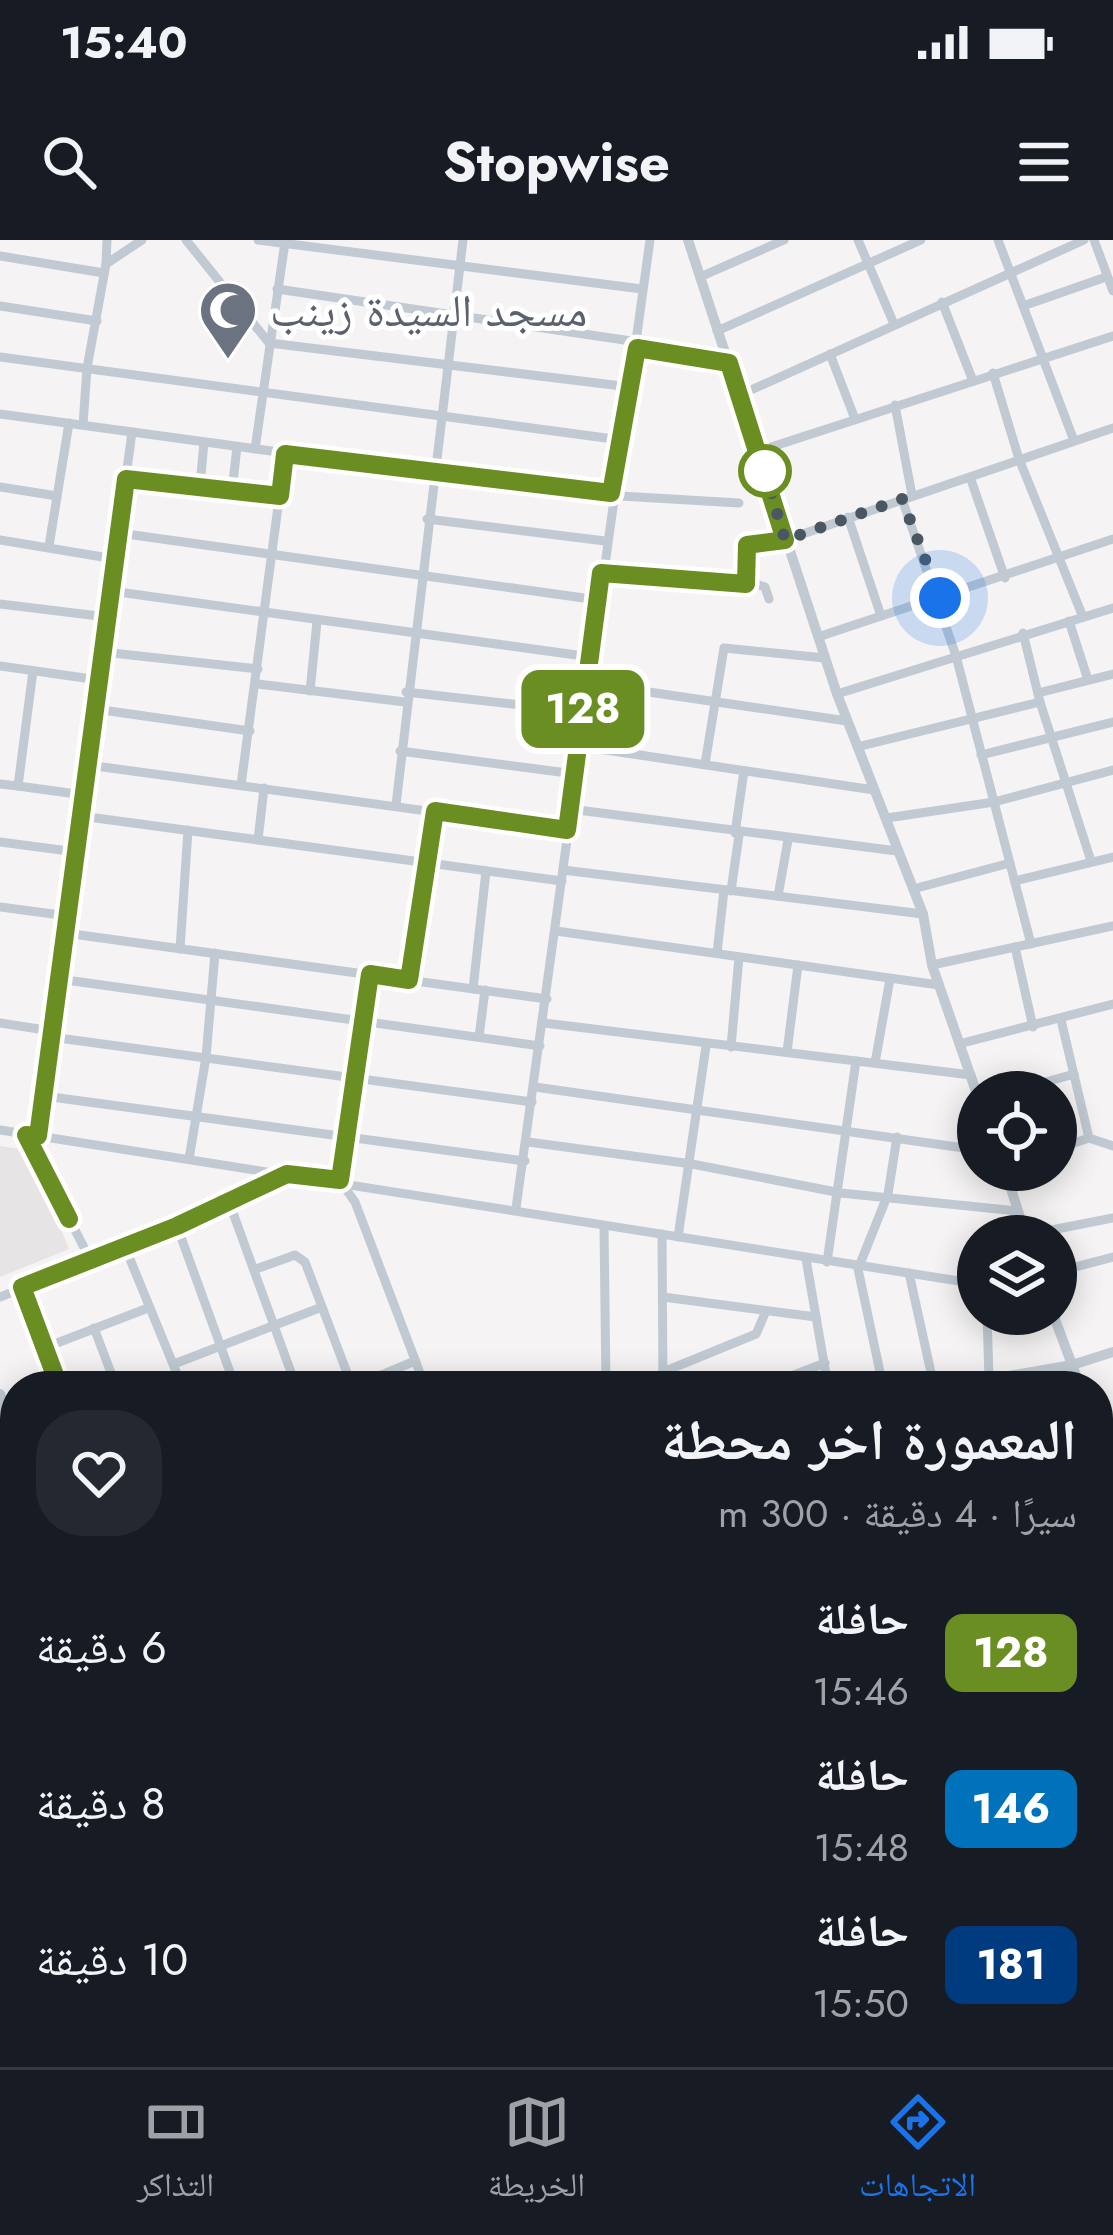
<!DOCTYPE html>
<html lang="ar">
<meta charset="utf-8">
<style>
:root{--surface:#171b24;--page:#242831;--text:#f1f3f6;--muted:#9ea1a6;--line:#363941;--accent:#1a73e8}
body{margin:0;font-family:Jost,"Noto Naskh Arabic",sans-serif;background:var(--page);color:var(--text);direction:rtl;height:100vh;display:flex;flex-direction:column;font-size:45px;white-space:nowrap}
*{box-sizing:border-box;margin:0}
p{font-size:39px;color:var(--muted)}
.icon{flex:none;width:66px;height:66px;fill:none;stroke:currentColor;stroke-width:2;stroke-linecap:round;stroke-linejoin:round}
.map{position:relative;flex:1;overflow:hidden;direction:ltr}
.panel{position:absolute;left:0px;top:1131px;width:1113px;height:696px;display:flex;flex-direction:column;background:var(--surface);border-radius:48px 48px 0 0;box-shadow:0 6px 30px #0003;direction:rtl}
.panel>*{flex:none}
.badge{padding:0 24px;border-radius:18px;font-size:42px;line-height:78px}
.tools{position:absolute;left:957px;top:831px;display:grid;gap:24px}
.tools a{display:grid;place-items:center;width:120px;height:120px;border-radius:50%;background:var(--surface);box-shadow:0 6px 30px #0003;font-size:60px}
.you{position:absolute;width:60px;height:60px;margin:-30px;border:9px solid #fff;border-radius:50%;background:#1a73e8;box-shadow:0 0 0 18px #1a73e833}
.map>.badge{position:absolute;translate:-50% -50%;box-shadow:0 0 0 6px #fff}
.round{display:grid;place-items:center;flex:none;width:126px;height:126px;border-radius:48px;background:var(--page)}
.overview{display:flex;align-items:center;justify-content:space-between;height:204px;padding:0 36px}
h1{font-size:57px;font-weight:700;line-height:90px}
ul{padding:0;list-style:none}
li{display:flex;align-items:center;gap:36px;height:156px;padding:0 36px}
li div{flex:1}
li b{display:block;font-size:45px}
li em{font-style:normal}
li .badge{min-width:132px;font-weight:700;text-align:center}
.status{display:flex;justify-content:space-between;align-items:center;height:84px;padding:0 60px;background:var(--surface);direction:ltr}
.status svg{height:33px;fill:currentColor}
header{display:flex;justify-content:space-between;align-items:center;height:156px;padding:0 36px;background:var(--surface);font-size:54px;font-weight:700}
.tab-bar{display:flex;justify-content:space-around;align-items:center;height:168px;border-top:3px solid var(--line);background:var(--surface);font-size:33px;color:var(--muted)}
.tab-bar a{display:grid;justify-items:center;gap:6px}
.tab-bar .on{color:var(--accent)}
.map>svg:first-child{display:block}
.education{fill:#e6e4e5}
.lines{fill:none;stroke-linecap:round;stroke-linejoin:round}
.minor{stroke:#c1cad2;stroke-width:9}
.tertiary{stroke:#c1cad2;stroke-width:10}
.line-casing{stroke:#fff;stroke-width:27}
.line{stroke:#6b8e23;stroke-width:18}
.walk{stroke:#4a5661;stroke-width:12;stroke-dasharray:0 21.6}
.stop-dot{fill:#fff;stroke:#6b8e23;stroke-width:6}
.labels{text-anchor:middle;stroke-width:10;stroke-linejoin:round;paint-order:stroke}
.worship-label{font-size:45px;fill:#5b616d;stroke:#fff;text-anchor:start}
</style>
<div class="status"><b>15:40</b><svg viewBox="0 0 49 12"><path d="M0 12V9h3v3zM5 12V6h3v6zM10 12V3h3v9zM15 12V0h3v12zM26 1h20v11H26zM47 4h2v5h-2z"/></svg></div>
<header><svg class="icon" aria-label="menu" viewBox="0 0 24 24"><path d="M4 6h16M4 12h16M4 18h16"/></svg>Stopwise<svg class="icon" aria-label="search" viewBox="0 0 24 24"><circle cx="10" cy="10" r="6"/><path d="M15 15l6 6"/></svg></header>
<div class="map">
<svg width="1113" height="1827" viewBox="0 0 1113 1827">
<rect width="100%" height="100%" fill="#f5f3f3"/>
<!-- education -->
<polygon class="education" points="0,906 28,910 69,1009 0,1037"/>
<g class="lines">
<!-- minor -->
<g class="minor">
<polyline points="107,0 106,24 142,0"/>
<polyline points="186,0 269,103 630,147"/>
<polyline points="258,0 642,49"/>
<polyline points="858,0 894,84"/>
<polyline points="998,0 1073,198"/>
<polyline points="1094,0 1113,51"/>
<polyline points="0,16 104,33"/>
<polyline points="700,37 784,0"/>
<polyline points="277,49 638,102"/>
<polyline points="942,62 973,141"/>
<polyline points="0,66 97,81"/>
<polyline points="1023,66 1106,37"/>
<polyline points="717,91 921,0"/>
<polyline points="636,108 729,123"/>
<polyline points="830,114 855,179"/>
<polyline points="0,117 621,200"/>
<polyline points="993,133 1019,219 1083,377"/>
<polyline points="740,155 1084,0"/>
<polyline points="895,165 912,255"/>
<polyline points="0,174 587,254 739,263"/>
<polyline points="83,185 87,128 106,24"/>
<polyline points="255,209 285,2"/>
<polyline points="759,211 1113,96"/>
<polyline points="970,237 1005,338"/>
<polyline points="126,239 280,256"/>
<polyline points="200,246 204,202"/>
<polyline points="0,247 57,256"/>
<polyline points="232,251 237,207"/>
<polyline points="902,259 956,416 1031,704"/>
<polyline points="848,277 881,376"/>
<polyline points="427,279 605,301"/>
<polyline points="119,293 598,360"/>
<polyline points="0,300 115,319"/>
<polyline points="49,306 69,183"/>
<polyline points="601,333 756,344 765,347 769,359"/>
<polyline points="746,344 747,305 785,300 1113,188"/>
<polyline points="111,351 591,417"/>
<polyline points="0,364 107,377"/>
<polyline points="1069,381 1088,440"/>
<polyline points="818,397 1113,299"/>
<polyline points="103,412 258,429"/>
<polyline points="0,426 99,440"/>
<polyline points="587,443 847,481"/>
<polyline points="258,444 405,462"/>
<polyline points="310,451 317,382"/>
<polyline points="406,452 583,472"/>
<polyline points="1038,453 1113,434"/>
<polyline points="837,454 1113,368"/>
<polyline points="1040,462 1091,621"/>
<polyline points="95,469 250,491"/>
<polyline points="579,506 874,550"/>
<polyline points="857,507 1040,462 1023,393"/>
<polyline points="400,511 575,534"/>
<polyline points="981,515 1113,482"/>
<polyline points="705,524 724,408 825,418"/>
<polyline points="88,525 567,590"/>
<polyline points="0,544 18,546 33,431"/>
<polyline points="241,545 285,214"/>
<polyline points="18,546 84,555"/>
<polyline points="396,565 463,0"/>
<polyline points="570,569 897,611"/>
<polyline points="81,576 562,641"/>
<polyline points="887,578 994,562 1113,530"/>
<polyline points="735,593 744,531"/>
<polyline points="258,600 264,548"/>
<polyline points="0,602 76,612"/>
<polyline points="563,630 923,674"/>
<polyline points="1015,641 1113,617"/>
<polyline points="913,649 1010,623"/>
<polyline points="731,651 739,595"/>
<polyline points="778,656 788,600"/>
<polyline points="0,667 68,676"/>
<polyline points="556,691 939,745"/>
<polyline points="65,693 547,759"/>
<polyline points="1015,707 1033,787"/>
<polyline points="180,709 188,590"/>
<polyline points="717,713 724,650"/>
<polyline points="932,725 1113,686"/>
<polyline points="370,735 340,941 355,962 425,1146"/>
<polyline points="59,739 540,806"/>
<polyline points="409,740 435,571"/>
<polyline points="473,749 486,631"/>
<polyline points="1061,780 1089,898"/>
<polyline points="0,783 52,791"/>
<polyline points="544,783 971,835"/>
<polyline points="51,797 532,862"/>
<polyline points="479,797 485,750"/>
<polyline points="959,804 1113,764"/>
<polyline points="731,807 739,717"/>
<polyline points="787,812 798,725"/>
<polyline points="875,823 890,739"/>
<polyline points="535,847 978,910"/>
<polyline points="1011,852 1074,834"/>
<polyline points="44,856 525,921"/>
<polyline points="0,890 978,1044"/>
<polyline points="26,895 91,1021"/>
<polyline points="38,896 132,192"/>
<polyline points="528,902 692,924 841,953 1017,971"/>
<polyline points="1056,909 1089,898 1113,906"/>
<polyline points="189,919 206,817 215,713"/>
<polyline points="229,962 296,1146"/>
<polyline points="516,968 650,0"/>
<polyline points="177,986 235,1146"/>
<polyline points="604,986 606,1146"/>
<polyline points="662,994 663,1146"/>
<polyline points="1026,995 1113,978"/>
<polyline points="678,997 706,806"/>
<polyline points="125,1007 182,1146"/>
<polyline points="806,1019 828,1146"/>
<polyline points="827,1022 856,821"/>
<polyline points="256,1029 295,1015 305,1022 352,1146"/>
<polyline points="1056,1032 1113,1017"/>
<polyline points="909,1033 934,1146"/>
<polyline points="22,1047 59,1146"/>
<polyline points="0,1057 177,986 288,934"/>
<polyline points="663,1057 816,1077"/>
<polyline points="987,1074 989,1139"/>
<polyline points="94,1088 116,1146"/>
<polyline points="44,1108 148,1068"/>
<polyline points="174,1124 322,1067"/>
<polyline points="663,1132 756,1094 766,1071"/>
<polyline points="355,1146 415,1121"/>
<polyline points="765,1146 825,1123"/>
<polyline points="883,1146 858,1029 888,954 897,897"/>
<polyline points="0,1213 15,1209"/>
<polyline points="1098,1387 1113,1385"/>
<polyline points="0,1418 15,1450"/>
<polyline points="1098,1447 1113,1445"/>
<polyline points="0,1486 15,1481"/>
<polyline points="1098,1503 1113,1500"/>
<polyline points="1098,1566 1113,1563"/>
<polyline points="0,1600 15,1595"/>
<polyline points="1098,1658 1113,1656"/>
<polyline points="0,1665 15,1661"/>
<polyline points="1102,1758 1109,1826"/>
<polyline points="0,1759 15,1757"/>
<polyline points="69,1812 74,1827"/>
<polyline points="205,1812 214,1827"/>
<polyline points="463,1812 465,1827"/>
<polyline points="561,1812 564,1827"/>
<polyline points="628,1812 629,1827"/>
<polyline points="826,1812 826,1827"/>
<polyline points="99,1827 131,1812"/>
<polyline points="305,1827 375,1812"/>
</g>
<!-- tertiary -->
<g class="tertiary">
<polyline points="688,0 837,454 923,674 932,725 978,857"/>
<polyline points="1005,930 1026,996"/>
<polyline points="1053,1074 1080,1146"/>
<polyline points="951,1146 1072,1125 1113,1112"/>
<polyline points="0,1154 15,1197"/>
<polyline points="1098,1193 1113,1232"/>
<polyline points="723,1812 725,1827"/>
</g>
</g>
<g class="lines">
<!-- line casing -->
<g class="line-casing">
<polyline id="line" points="59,1146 22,1047 177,986 287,934 340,940 370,734 409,740 435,571 567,590 601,333 746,344 747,305 785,300 729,123 637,108 611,253 285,214 280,256 126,239 38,896 26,895 69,979"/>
</g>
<!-- line -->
<use href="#line" class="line"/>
<!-- walk -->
<polyline class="walk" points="765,231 759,211 785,300 902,259 940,358"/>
</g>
<!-- icons -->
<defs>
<g id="mosque-pin" transform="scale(3)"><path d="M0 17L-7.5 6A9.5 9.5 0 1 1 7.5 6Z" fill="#6b7280" stroke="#fff"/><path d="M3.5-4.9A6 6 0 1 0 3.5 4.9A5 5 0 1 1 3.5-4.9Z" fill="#fff"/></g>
</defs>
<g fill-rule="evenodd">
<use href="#mosque-pin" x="228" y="70"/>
</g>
<!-- markers -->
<circle class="stop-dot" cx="765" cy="231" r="24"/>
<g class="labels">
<!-- worship labels -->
<g class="worship-label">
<text x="270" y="86">مسجد السيدة زينب</text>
</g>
</g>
</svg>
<div class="tools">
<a><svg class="icon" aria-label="locate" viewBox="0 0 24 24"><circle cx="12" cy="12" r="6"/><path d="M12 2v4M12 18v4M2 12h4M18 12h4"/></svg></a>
<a><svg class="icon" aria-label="layers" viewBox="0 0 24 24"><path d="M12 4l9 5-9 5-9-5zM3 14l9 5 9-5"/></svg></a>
</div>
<div class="you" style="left:940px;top:358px"></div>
<b class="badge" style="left:583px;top:469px;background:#6b8e23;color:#fff">128</b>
<section class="panel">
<div class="overview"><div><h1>المعمورة اخر محطة</h1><p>سيرًا · 4 دقيقة · 300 m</p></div><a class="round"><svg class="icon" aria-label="heart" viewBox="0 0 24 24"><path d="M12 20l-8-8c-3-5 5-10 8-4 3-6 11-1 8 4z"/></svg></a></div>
<ul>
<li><span class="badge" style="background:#6b8e23;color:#fff">128</span><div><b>حافلة</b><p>15:46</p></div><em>6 دقيقة</em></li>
<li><span class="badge" style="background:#0072bc;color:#fff">146</span><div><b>حافلة</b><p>15:48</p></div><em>8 دقيقة</em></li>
<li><span class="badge" style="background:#003b80;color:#fff">181</span><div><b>حافلة</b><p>15:50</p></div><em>10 دقيقة</em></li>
</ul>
</section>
</div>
<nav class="tab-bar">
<a class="on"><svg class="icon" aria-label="directions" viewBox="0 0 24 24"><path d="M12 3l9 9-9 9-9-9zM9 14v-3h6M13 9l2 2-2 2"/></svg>الاتجاهات</a>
<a><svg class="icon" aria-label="map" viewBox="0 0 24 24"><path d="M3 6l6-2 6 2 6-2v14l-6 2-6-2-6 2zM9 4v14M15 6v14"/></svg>الخريطة</a>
<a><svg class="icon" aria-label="tickets" viewBox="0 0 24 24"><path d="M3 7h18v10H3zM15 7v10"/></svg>التذاكر</a>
</nav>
